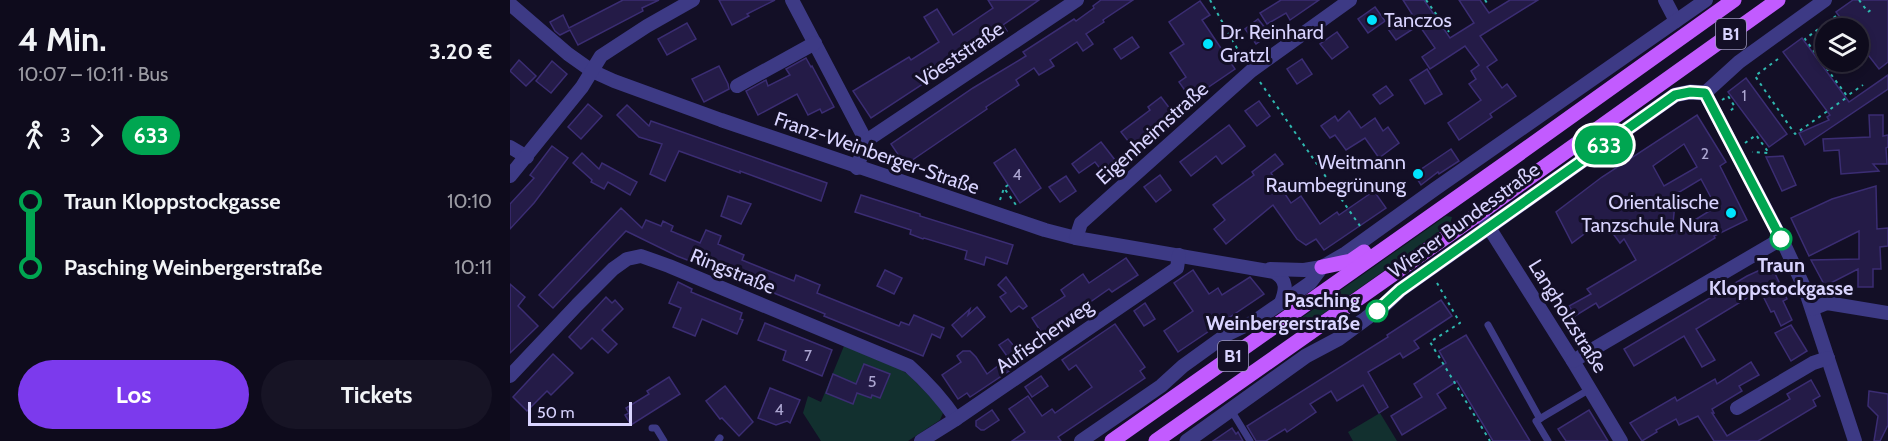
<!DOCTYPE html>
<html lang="de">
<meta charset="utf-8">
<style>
:root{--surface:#0e0b1c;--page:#171425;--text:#f1f3f6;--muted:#9b9ba3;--line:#2e2b3b;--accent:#7c3aed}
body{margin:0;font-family:Cabin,sans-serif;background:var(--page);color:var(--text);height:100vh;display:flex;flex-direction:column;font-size:22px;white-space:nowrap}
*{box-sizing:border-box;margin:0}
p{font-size:20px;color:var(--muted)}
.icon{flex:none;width:33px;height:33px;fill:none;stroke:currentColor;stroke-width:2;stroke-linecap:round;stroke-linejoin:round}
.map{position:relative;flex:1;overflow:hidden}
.details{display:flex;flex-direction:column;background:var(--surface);width:510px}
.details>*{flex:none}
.badge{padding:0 12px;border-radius:20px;font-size:21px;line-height:39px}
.controls{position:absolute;left:1305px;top:18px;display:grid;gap:12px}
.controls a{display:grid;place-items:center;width:54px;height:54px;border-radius:50%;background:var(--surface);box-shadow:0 3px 9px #0003,0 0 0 2px var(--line);font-size:30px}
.scale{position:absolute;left:18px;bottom:15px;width:104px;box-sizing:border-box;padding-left:6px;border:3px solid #d9d4ff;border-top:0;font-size:16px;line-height:21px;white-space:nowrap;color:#d9d4ff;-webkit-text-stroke:4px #130f26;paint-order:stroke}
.map>.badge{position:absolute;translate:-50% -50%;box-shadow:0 0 0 3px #fff}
.legs{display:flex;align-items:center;gap:9px;height:66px;padding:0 18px;font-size:20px}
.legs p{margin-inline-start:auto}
.overview{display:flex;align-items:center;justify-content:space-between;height:102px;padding:0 18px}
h1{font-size:33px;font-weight:700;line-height:45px}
.cta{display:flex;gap:12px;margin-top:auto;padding:12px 18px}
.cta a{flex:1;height:69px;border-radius:36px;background:var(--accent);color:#fff;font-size:24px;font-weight:700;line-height:69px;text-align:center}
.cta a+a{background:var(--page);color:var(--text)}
ul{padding:0 18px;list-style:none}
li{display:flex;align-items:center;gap:21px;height:66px;font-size:22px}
li i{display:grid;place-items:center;width:9px;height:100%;margin:0 8px;background:currentColor}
li i::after{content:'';width:15px;height:15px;margin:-8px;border:4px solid;border-radius:50%;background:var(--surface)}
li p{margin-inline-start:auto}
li:first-child i{background:linear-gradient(#0000 50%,currentColor 0)}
li:last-child i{background:linear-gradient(currentColor 50%,#0000 0)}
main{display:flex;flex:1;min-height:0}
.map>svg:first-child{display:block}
.green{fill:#12302f}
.building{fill:#241b47;stroke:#3b2d73;stroke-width:1.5;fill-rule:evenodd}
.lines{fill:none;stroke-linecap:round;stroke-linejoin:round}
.path{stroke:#2fb8b0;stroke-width:2;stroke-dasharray:3 4.5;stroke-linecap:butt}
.service{stroke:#3d3a85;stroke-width:7}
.minor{stroke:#3d3a85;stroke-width:14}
.tertiary{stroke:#3d3a85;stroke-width:15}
.primary{stroke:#c25bff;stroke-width:15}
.line-1-casing{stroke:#fff;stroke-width:14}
.line-1{stroke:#00a651;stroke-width:9}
.poi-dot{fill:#00e5ff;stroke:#130f26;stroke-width:2}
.stop-1-dot{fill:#fff;stroke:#00a651;stroke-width:3}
.labels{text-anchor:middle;stroke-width:6;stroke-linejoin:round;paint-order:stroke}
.number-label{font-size:16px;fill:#aca6d1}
.shield{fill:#130f26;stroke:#9e99be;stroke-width:1.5}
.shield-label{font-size:18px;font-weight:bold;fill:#d9d4ff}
.poi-label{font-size:20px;fill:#d9d4ff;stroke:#130f26;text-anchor:start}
.street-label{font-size:20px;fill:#d9d4ff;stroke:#130f26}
.stop-label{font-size:20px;font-weight:bold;fill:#d9d4ff;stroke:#130f26}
</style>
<main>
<section class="details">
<div class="overview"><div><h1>4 Min.</h1><p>10:07 – 10:11 · Bus</p></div><b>3.20 €</b></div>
<div class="legs"><svg class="icon" aria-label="walk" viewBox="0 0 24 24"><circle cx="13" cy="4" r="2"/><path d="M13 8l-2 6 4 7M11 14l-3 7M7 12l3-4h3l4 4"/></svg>3<svg class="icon" aria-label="forward" viewBox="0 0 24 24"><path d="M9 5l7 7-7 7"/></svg><b class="badge" style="background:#00a651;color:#fff">633</b></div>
<ul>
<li><i style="color:#00a651"></i><b>Traun Kloppstockgasse</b><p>10:10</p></li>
<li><i style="color:#00a651"></i><b>Pasching Weinbergerstraße</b><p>10:11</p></li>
</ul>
<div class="cta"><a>Los</a><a>Tickets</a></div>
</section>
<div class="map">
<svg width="1378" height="441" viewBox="0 0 1378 441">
<rect width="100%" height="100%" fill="#130f26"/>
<!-- green -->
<g class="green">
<polygon points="936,216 942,217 940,224 793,328 787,321"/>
<polygon points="334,346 390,369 399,375 432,409 433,413 430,420 398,441 311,441 293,413 298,396 311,402"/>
<polygon points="870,413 887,441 843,441 838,432"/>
</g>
<!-- building -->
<g class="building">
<polygon points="113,0 149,0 132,8 133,11 68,45 60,30 50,35 45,31 40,22 53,15 59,28"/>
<polygon points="209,0 265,0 237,14 239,16 222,25"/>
<polygon points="478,0 529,0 493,25 497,31 486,38 483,33 414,80 416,82 361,118 343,91 399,57 401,60 429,42 414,17 427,9 443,35 483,8"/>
<polygon points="591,0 623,0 593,20 594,22 576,34 583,44 573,51 567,42 540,60 544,66 529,75 524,68 506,80 509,85 476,107 477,109 395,165 381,144 463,88 516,56 513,52 564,19 566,21 584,8 583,6"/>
<polygon points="771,0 809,0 780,20 776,13 757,24 750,13"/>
<polygon points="893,0 914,0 940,38 964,23 949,0 970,0 979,13 1000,0 1028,0 970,36 987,60 977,67 992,88 997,84 1006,96 980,114 982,117 949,140 938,123 971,100 959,84 966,79 961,71 969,65 955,46 920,69 912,57 925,48 909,25 886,40 878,29 902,14"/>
<polygon points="1343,0 1378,0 1378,62 1369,69 1348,42 1348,28 1338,28 1326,12"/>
<polygon points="690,1 700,15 692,20 725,69 681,99 669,82 676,77 660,53 674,44 659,22"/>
<polygon points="865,7 875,21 858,33 848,19"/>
<polygon points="748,19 760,34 746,44 735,29"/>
<polygon points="177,23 186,39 157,55 148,39"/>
<polygon points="827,32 838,47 822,59 810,44"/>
<polygon points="622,37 629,47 611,59 604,49"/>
<polygon points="1292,38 1339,102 1378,75 1378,89 1295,145 1289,133 1319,120 1317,117 1320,115 1273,52"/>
<polygon points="296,58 301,67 302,66 324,107 312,113 310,109 298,115 287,94 248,115 236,91 256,80 258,86 280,75 276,69"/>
<polygon points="792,59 802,74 787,84 777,69"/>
<polygon points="9,60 26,76 16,86 0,71"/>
<polygon points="42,61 57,74 41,93 26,81"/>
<polygon points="209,66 218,84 219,89 194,102 182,79"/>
<polygon points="917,69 932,94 915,104 900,80"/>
<polygon points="1236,78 1277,134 1259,147 1218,92"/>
<polygon points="876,86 883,95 870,104 863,95"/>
<polygon points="651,97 664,114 622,146 611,132 640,110 638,107"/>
<polygon points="749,101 760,116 747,126 735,111"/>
<polygon points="78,104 92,116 71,139 58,127"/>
<polygon points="117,105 139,126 141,121 317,183 311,201 230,171 230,173 169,151 155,181 140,174 152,144 129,137 107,115"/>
<polygon points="839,111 851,128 865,118 873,131 878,127 889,143 869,158 855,138 836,150 825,135 820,138 811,126 825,116 828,121"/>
<path d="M1187,115L1216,162L1210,166L1237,220L1204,236L1205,238L1089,308L1086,303L1065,316L1059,306L1081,294L1077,289L1126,260L1114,239L1110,243L1093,220L1062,243L1046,212L1092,177ZM1174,144L1187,167L1154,186L1143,166ZM1191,179L1206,207L1162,234L1165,203L1161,197Z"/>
<polygon points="1359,115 1373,115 1373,136 1378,135 1378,147 1376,148 1377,164 1363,164 1369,171 1331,174 1329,150 1314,151 1313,139 1360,137"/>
<polygon points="719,125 735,146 712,164 706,156 681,176 670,162"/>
<polygon points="591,142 605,160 592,171 585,162 569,173 562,164"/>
<polygon points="42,146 58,158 24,203 0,229 0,204 24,178 20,175"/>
<polygon points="505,149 531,188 510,203 484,163"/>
<polygon points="941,149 949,161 929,174 928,172 911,185 904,174"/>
<polygon points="72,153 89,169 92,163 127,182 120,195 98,182 94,189 81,182 82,180 63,163"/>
<polygon points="765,154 773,164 761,173 781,203 791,196 810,224 827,212 829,215 864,191 876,208 814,250 806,239 796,245 787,239 763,205 716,244 704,229 715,220 703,205 744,175 742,172"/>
<polygon points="1273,156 1286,185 1272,191 1256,157"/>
<polygon points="650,175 661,190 646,202 634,187"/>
<polygon points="556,176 566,191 550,202 539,187"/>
<polygon points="1366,186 1367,229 1378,228 1378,246 1370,247 1371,269 1363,269 1363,287 1348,287 1348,269 1315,286 1301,260 1349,259 1349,231 1299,256 1281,218 1322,199"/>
<polygon points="351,195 410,214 410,216 503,245 497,264 476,257 474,265 455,259 457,251 414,238 413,239 400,234 401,230 345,212"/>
<polygon points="218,196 241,204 231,224 211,216"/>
<polygon points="111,208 132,228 136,220 151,226 153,221 163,226 161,231 190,243 196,230 211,236 208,244 234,255 232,260 284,281 286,275 310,285 307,293 389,326 391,322 399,325 404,315 434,328 430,338 422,334 413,356 314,316 315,314 225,277 224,278 167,256 116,231 43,308 29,295"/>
<polygon points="616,258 628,275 602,292 599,289 533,335 522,318 555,296 551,290 573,274 579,283"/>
<polygon points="1261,265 1277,299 1273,301 1282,320 1271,326 1264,311 1261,312 1250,290 1186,329 1205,360 1192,367 1174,336 1124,366 1114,349 1237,276"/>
<polygon points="375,270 392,278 384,294 367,286"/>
<polygon points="683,270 699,294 708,288 712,295 740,277 754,294 668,352 654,331 683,311 664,283"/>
<polygon points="496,277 517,306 513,309 509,306 501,312 490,297 496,293 488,285"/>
<polygon points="168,282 182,289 181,292 232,313 230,319 233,320 227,334 192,319 185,336 163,327 171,308 159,303"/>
<polygon points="0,284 15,297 8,306 28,326 0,353"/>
<polygon points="96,297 102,303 105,300 113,309 92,330 107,344 98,353 82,338 71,349 59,337"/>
<polygon points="931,300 942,316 904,341 909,348 893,358 890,353 858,372 878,407 869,413 853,385 827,401 821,391 800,404 806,412 777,432 775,429 756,441 746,441 737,426 878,337 877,335"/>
<polygon points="635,303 645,319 634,326 624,311"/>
<polygon points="467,307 475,317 452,337 442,325 460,309 458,315"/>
<polygon points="255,323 322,350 312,376 273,360 276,351 248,340"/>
<polygon points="605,324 635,367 630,371 635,378 548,437 551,441 502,441 515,432 499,409 518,396 532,416 542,409 545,413 582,387 566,365 559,370 552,360"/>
<polygon points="1281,325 1297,351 1281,361 1265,333"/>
<polygon points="956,335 1020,441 983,441 947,381 927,394 936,408 892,435 881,416 912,397 904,384 936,363 929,351"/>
<polygon points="498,339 509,352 499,359 489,345"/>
<polygon points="453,351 460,351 466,357 477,374 493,362 499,371 460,397 457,393 448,399 432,375 451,362 447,356"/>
<polygon points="43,354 63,373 41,395 37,391 17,411 3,397"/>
<polygon points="1241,362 1249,375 1229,386 1232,391 1202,409 1204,413 1202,413 1217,436 1280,399 1277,394 1301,380 1310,396 1303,400 1306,406 1248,441 1204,441 1188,416 1169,425 1166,419 1146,430 1147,432 1132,441 1120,423 1165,397 1167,401 1205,379 1207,384"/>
<polygon points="354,364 380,374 370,398 362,395 361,398 347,393 343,404 316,393 323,374 346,384"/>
<polygon points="531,376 538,386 522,397 515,387"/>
<polygon points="159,377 170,394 121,425 115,415 119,413 116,408 139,394 137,391"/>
<polygon points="215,386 243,422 229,436 212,418 210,419 196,401"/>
<polygon points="260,388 290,400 280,423 277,421 266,425 248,418"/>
<polygon points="1359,391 1378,394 1378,425 1370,441 1364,441 1368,416 1358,406"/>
<polygon points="482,410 489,420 474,430 471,430 466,426 466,421"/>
<polygon points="1079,410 1098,441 1056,441 1048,429"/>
<polygon points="722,428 726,434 728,432 733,441 703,441"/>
</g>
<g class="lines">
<!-- path -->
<g class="path">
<polyline points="700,0 733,59"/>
<polyline points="916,0 939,32"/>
<polyline points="975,0 979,6"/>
<polyline points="1349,0 1358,12 1362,9"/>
<polyline points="1326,16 1295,39 1337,96 1353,85"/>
<polyline points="1268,59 1245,76 1285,134 1336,98 1337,96"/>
<polyline points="750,82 850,226"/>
<polyline points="1212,100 1218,96 1225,107 1220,111"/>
<polyline points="1235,143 1246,135 1259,153 1242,152"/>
<polyline points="498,185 494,188 506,205"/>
<polyline points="490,200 494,188"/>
<polyline points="927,283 950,323 920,342 980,441"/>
</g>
<!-- service -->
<g class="service">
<polyline points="978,325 1030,419"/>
<polyline points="721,410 740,441"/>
<polyline points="142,428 146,428 154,441"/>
<polyline points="208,441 210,438"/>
<polyline points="1038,441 1026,421 1080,389"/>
</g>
<!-- minor -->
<g class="minor">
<polyline points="282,0 356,141 347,168"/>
<polyline points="1155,0 1166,21"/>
<polyline points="1315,0 1229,62 1195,93 1273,242 1295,289 1345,441"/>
<path d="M0,4L58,54L82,71L104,81L211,120L535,230L566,238L764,272C778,280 776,290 771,303"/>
<polyline points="227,86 305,43"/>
<polyline points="356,141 567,0"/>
<polyline points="0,147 17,157"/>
<polyline points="0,176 72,87 91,56 137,26 183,0"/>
<polyline points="973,218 1063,361 1111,441"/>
<polyline points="566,238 571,223 741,71 840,0"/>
<polyline points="760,269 794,270 812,267"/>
<polyline points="1302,309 1317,303 1378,313"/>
<polyline points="1063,361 1271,239"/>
<path d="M0,376L67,305L103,269L117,259L131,256L159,266L399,366C417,382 433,400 446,419"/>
<polyline points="1227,408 1303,363 1318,358"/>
<polyline points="411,441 446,419 667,268 669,255"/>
<polyline points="571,441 651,386 673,366 716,335 745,321 800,283 812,267 836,253 925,189 1196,0"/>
</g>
<!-- tertiary -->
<polyline class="tertiary" points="677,441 796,356 828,339 858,317 872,307 890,290 1165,95 1180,92 1195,93"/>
<!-- primary -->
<g class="primary">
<polyline points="812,267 841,261 854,252"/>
<polyline points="602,441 996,163 1224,0"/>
<polyline points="646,441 970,213 1268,0"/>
</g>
</g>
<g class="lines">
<!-- line-1 casing -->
<g class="line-1-casing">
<polyline id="line-1" points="867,311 890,290 1165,95 1180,92 1195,93 1271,239"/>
</g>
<!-- line-1 -->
<use href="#line-1" class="line-1"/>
</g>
<!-- markers -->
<g class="poi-dot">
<circle cx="862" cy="20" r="6"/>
<circle cx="698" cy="44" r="6"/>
<circle cx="908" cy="174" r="6"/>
<circle cx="1221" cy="213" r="6"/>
</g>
<g class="stop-1-dot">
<circle cx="1271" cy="239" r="10"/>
<circle cx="867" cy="311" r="10"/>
</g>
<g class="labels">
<!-- number labels -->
<g class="number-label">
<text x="1234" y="101">1</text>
<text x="1195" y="159">2</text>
<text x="507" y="180">4</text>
<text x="298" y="361">7</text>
<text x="362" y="387">5</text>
<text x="269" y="415">4</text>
</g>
<!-- shield labels -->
<g class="shield">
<rect x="1206" y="19" width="30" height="30" rx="4.5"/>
<rect x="708" y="341" width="30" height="30" rx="4.5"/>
</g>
<g class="shield-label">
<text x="1221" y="40">B1</text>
<text x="723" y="362">B1</text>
</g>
<!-- poi labels -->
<g class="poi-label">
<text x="874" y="27">Tanczos</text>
<text x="710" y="39">Dr. Reinhard<tspan x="710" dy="23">Gratzl</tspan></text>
<text x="896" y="169" text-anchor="end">Weitmann<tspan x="896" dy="23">Raumbegrünung</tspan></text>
<text x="1209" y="209" text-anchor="end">Orientalische<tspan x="1209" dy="23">Tanzschule Nura</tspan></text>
</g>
<!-- street labels -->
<g class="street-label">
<text transform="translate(450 54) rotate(-34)" y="7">Vöeststraße</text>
<text transform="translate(642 133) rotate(-42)" y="7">Eigenheimstraße</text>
<text transform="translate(367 153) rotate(19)" y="7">Franz-Weinberger-Straße</text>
<text transform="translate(954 220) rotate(-36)" y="7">Wiener Bundesstraße</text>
<text transform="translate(223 271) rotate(22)" y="7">Ringstraße</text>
<text transform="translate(1058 316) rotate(58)" y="7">Langholzstraße</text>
<text transform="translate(534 336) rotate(-35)" y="7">Aufischerweg</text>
</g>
<!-- stop labels -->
<g class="stop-label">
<text x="1271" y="272">Traun<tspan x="1271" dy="23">Kloppstockgasse</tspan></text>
<text x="850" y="307" text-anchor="end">Pasching<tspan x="850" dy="23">Weinbergerstraße</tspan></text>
</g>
</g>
</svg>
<div class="controls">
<a><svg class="icon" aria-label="layers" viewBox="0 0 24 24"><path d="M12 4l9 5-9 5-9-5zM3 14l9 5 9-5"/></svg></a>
</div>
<div class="scale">50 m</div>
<b class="badge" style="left:1094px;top:145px;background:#00a651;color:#fff">633</b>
</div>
</main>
